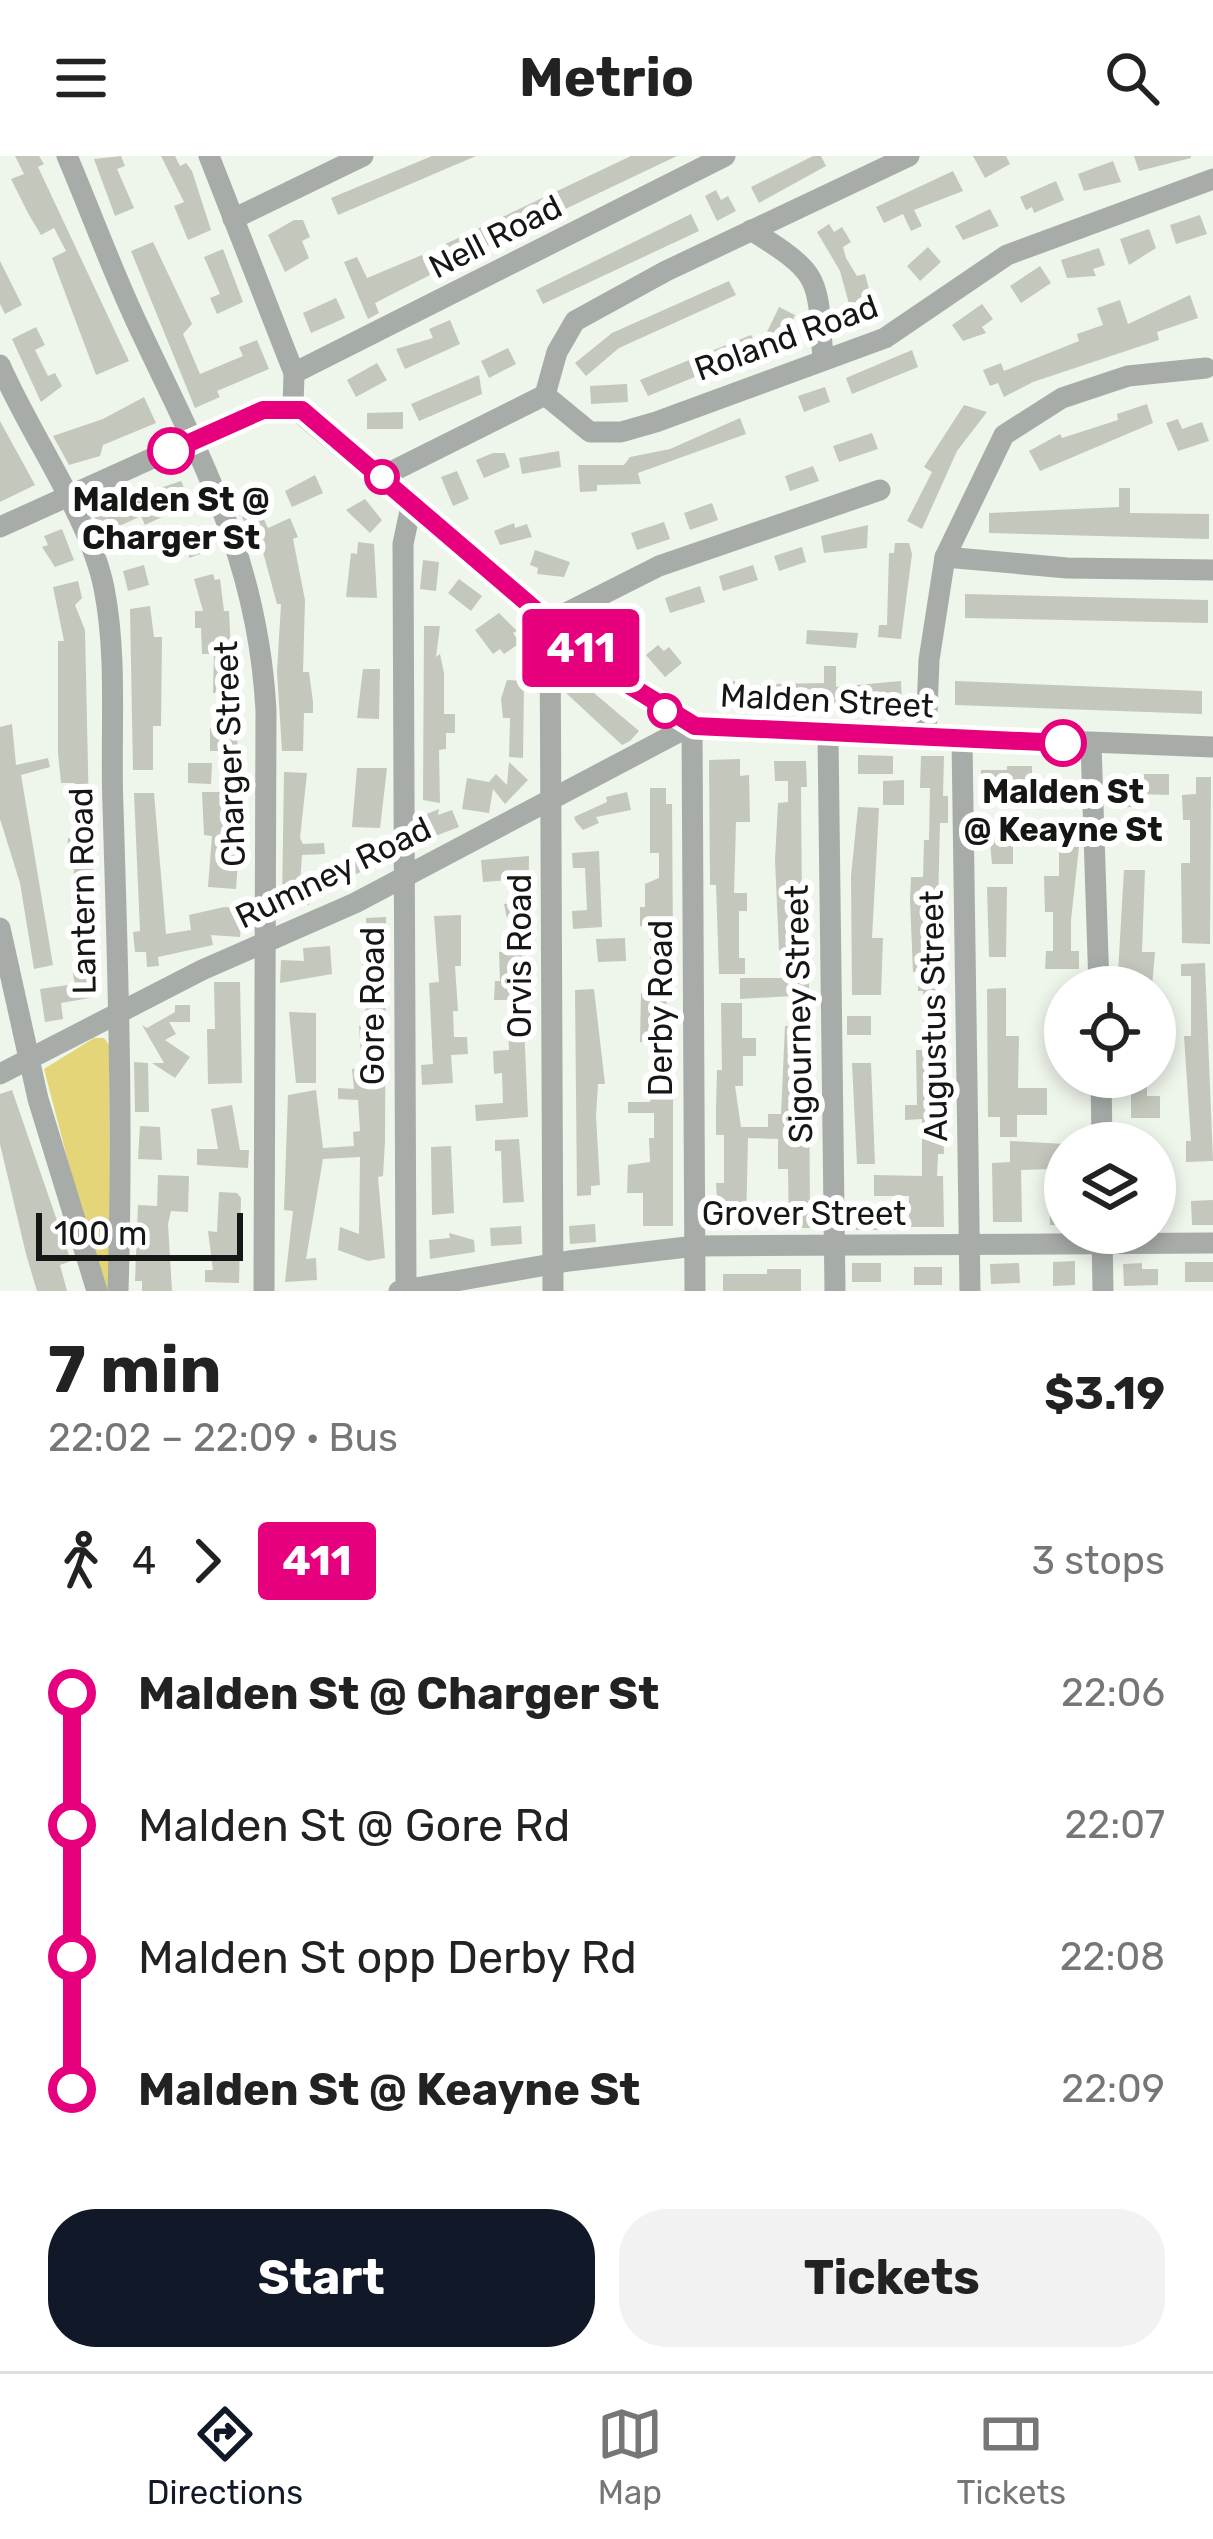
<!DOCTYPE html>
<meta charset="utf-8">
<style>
:root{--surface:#fff;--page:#f2f2f2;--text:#222;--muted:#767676;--line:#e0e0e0;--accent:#111827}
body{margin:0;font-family:Rubik,sans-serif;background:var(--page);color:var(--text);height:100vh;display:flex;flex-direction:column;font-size:45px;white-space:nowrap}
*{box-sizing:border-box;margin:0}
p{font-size:39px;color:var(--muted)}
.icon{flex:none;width:66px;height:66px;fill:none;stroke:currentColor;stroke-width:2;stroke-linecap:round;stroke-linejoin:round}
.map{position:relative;height:1135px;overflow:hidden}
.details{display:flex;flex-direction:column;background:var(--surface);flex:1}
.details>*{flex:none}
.badge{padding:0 24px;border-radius:9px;font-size:42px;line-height:78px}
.controls{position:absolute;left:1044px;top:810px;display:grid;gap:24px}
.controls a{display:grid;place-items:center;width:132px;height:132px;border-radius:50%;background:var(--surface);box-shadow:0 6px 18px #0003;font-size:60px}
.scale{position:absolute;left:36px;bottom:30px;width:207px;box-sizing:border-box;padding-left:12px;border:6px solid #141713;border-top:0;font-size:33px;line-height:42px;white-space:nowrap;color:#141713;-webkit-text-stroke:9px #fff;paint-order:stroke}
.map>.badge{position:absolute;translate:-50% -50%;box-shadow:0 0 0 6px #fff}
.legs{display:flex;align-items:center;gap:18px;height:132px;padding:0 48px;font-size:39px}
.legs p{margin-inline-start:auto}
.headline{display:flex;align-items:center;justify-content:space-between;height:204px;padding:0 48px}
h1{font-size:66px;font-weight:700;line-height:90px}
.primary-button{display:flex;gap:24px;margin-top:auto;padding:24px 48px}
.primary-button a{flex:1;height:138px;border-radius:48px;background:var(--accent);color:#fff;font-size:48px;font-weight:700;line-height:138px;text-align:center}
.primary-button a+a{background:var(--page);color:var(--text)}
ul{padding:0 48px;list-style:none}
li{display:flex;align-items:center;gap:42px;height:132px;font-size:45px}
li i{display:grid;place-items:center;width:18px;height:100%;margin:0 15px;background:currentColor}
li i::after{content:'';width:30px;height:30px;margin:-15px;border:9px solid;border-radius:50%;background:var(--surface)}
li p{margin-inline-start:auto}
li:first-child i{background:linear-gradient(#0000 50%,currentColor 0)}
li:last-child i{background:linear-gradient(currentColor 50%,#0000 0)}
header{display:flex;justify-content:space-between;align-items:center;height:156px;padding:0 48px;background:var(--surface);font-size:54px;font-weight:700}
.tab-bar{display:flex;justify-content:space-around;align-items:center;height:168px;border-top:3px solid var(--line);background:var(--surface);font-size:33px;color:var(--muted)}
.tab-bar a{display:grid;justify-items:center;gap:6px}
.tab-bar .selected{color:var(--accent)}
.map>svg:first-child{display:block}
.green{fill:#e4d678}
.building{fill:#c4c7bc}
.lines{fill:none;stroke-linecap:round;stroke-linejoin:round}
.minor{stroke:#a7aca9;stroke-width:21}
.line-1-casing{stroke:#fff;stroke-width:27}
.line-1{stroke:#e6007e;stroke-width:18}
.stop-1-dot{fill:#fff;stroke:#e6007e;stroke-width:6}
.labels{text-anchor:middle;stroke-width:12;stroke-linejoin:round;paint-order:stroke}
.street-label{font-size:33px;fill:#141713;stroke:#fff}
.stop-label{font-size:33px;font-weight:bold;fill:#141713;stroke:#fff}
</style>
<header><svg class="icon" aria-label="menu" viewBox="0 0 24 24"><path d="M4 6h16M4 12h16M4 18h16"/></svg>Metrio<svg class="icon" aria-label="search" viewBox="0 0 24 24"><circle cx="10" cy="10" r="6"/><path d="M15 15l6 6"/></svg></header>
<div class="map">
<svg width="1213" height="1135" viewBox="0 0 1213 1135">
<rect width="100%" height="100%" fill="#eef5eb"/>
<!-- green -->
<polygon class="green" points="94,882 104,882 109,889 110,1135 102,1135 44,913"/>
<!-- building -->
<g class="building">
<polygon points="15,0 39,0 44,8 38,11 129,205 96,219 52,102 66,95 54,72 41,79 28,57 11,23 24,18"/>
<polygon points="121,0 125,10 117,13 134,52 115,60 94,3"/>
<polygon points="161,0 175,0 180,10 186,7 192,15 211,74 188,84 174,50 184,46"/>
<polygon points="432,0 476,0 338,59 331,42"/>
<polygon points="631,0 677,0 445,110 437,92"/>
<polygon points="813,0 821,0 826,10 759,47 751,31"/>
<polygon points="973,0 1006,0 1010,8 985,22"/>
<polygon points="1134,0 1191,0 1191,2 1139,15"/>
<polygon points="1113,5 1121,26 1084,35 1078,18"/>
<polygon points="953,15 963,35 914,54 922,70 911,75 903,58 884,67 876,51"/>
<polygon points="1056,25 1064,44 1034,57 1032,51 1026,54 1020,41"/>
<polygon points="716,34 721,44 728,40 736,55 717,65 705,40"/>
<polygon points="990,53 999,70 963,84 955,70"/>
<polygon points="691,58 699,75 543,148 536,134"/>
<polygon points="1200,59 1207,78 1176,88 1170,69"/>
<polygon points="294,64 303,64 310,81 302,85 309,102 285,116 268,79"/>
<polygon points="829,68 834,76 842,71 851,86 843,91 846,102 857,120 865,118 873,148 867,149 870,161 854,166 840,115 817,76"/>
<polygon points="1149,73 1156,92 1129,109 1120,83"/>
<polygon points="153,86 192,168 183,178 200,218 243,200 239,191 257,184 269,213 217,235 220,241 195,252 131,95"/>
<polygon points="928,91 941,106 920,125 907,110"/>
<polygon points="1099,92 1105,109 1093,113 1096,120 1067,122 1061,104"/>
<polygon points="223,93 243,146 217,158 210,142 220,138 204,101"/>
<polygon points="422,99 430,119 375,147 379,157 368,163 344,106 357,101 367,122"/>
<polygon points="0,105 22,149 5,158 0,148"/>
<polygon points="1040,110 1051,127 1021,147 1010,130"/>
<polygon points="729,125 736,139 619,192 586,220 575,207 612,177"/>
<polygon points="1190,139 1198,162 1157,176 1159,184 1033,226 1004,241 998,227 990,230 983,214 1001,207 1004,215 1079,185 1077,178 1103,169 1097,152 1120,144 1128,168"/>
<polygon points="336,142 345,162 311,177 303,157"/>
<polygon points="982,148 993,163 982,171 986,177 963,185 952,169"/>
<polygon points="779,151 795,159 783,184 767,176"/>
<polygon points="450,164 460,188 405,213 396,193 433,182 429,173"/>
<polygon points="36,171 45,189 35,194 48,220 55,217 62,230 41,246 12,183"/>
<polygon points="751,179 759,195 648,240 640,224"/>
<polygon points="508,192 516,208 489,222 481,205"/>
<polygon points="912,194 918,211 852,238 846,222"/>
<polygon points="377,207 387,224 356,241 347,224"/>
<polygon points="479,219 482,238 419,265 411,248"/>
<polygon points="627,228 628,246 591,248 590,230"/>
<polygon points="825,231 830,246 804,256 798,240"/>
<polygon points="144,241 156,267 103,289 100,300 69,309 53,280 103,263"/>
<polygon points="1147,248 1153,267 1040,315 1029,295 1060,278 1062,282 1118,264 1117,258"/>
<polygon points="964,249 987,256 957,295 922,373 907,365 932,316 924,311"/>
<polygon points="403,256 403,273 367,273 367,257"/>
<polygon points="740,262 746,278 638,317 641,328 597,329 597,335 580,336 578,309 624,309 630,301 670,293"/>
<polygon points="1178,263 1182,273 1202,266 1209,285 1178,295 1166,267"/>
<polygon points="0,265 35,329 0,346"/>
<polygon points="872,277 878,293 839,306 833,290"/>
<polygon points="559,295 561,311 522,318 519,302"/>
<polygon points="493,297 505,297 510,311 484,322 476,304"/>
<polygon points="813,310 819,325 790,335 785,320"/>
<polygon points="457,315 469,343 453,350 441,321"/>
<polygon points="315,319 323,337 292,351 285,335"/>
<polygon points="181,325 191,347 145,369 141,360 102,378 92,355"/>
<polygon points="1119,332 1130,332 1130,357 1209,358 1209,383 989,377 989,357 1119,351"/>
<polygon points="365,343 382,364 370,377 346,354"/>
<polygon points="712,347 718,364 690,374 684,357"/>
<polygon points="259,353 268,372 290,362 298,381 293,383 305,444 303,516 309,516 313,546 313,557 304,557 303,595 282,595 277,516 281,448 277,448 260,385 254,387 242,361"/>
<polygon points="664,366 670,383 637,394 631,377"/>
<polygon points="514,367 515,372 527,368 532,381 500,389 494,375"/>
<polygon points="868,369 867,392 824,397 821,380"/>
<polygon points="209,371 209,395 189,402 188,372"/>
<polygon points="62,373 74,404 55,411 42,391 48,389 44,380"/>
<polygon points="358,386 374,388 377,442 346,441 351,397 357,398"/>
<polygon points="895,387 909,387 912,398 901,483 878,481 879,469 887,469 889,397 894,397"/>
<polygon points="802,391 806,406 779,415 774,400"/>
<polygon points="535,394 570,406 564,421 537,418 538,412 530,409"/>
<polygon points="423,404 439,406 436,435 420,433"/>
<polygon points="144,409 149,429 128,435 123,415"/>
<polygon points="753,409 758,424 723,435 719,420"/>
<polygon points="213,418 215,424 220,423 224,455 229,455 233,537 213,537 214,498 202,498 201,472 195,472 195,455 203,455 194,423"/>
<polygon points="459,423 482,440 471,455 448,437"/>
<polygon points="78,425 82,442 75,449 85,474 89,658 75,659 75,627 61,627 58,597 58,485 64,485 53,431"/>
<polygon points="700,430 705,446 670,457 665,442"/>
<polygon points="965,438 1208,444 1208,467 965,462"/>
<polygon points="150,450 154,481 162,481 161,570 153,570 153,614 133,614 130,453"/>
<polygon points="626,451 642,486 627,493 612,458"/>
<polygon points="499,457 517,475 513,477 520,487 504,498 500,493 493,498 475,474"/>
<polygon points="424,470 440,470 436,501 440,498 444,517 444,558 455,558 455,577 446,577 446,593 439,594 440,647 423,644"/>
<polygon points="807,474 858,477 856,492 806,488"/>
<polygon points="658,489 664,495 669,491 682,507 665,521 646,499"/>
<polygon points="824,510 836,510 836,531 901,525 902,549 773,550 773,528 824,527"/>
<polygon points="363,513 380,513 379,563 357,562"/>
<polygon points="579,516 598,532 594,537 639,575 630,585 622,589 565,536"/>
<polygon points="507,524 524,525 523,602 509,601 510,562 503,562 501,543"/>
<polygon points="733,525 759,535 753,552 727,543"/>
<polygon points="955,525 1202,535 1202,558 955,549"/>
<polygon points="12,568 16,609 48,602 50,611 21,619 53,809 34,813 20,727 0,663 0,571"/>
<polygon points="210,572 238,573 237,595 210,595"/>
<polygon points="858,599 893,600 893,618 858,618"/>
<polygon points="921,600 944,600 943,640 948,640 948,667 940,667 937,789 944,998 938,998 937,1020 943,1020 944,1071 909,1071 909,1040 874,1040 874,1019 922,1020 922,963 905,964 905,949 917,949 916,894 923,894 923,835 918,835 918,816 913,816 910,744 911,721 923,721 924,684 929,684 930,632 920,632"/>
<polygon points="740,603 740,620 749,619 750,666 736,666 734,737 747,737 747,755 739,755 739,802 745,802 745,818 719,818 716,729 710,729 709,604"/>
<polygon points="774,605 806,605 807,631 801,631 802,759 809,759 809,839 740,843 740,822 788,822 787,794 779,794 775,704 778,647 788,646 788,625 775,625"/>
<polygon points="509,606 528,624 505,648 493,633 489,657 462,653 467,622 489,626 496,618 507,629"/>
<polygon points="188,607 212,607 211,628 188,627"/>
<polygon points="1007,610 1032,610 1032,639 1001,639 1001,649 981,649 981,614 1007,614"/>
<polygon points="357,612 387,612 380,672 352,671"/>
<polygon points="284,616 307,617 300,682 303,688 324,687 325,698 302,699 300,728 310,729 309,749 282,747"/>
<polygon points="1144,618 1169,618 1169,639 1138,638 1138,651 1121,651 1121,625 1144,626"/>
<polygon points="1196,621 1211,621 1210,788 1182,787 1181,707 1190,707 1190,664 1183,664 1182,639 1196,638"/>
<polygon points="904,624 904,649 883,649 883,625"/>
<polygon points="650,632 666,632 666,648 672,648 673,793 665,793 667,865 673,865 673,1070 643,1070 643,1037 627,1037 628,1009 650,1006 649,982 654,982 654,957 628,957 628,946 650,946 653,930 653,886 640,886 641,837 650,837 650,770 640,770 640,751 645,751 645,728 659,722 659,697 650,697"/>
<polygon points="202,636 233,636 231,691 239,691 236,733 208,731 212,680 204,679"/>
<polygon points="627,636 631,654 596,661 599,667 583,674 576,666 574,661 607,646 606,641"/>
<polygon points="134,637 154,637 166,778 191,774 189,759 224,751 242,752 240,781 211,779 213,789 158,801 159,810 147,811 146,796 135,796 133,776 140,775"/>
<polygon points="858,651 879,652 872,782 883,782 881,839 852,839 851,720"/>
<polygon points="439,653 438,659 452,654 459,671 430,682 422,660"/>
<polygon points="989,676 1013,676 1013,708 992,708"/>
<polygon points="68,682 92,684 94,741 72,740 75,700 67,699"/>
<polygon points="1059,691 1079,691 1071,764 1071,795 1079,795 1079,813 1045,813 1046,795 1053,795 1053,756 1045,756 1044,720 1059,720"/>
<polygon points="378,695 383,706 338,726 333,714"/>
<polygon points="599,695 602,771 573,773 572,755 587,754 585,712 573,712 572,697"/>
<polygon points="529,700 528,771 509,772 504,748 512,747 511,724 483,726 481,704"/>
<polygon points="1124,714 1145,714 1142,796 1155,796 1152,831 1122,831 1118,817"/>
<polygon points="987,731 1007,731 1006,801 989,801"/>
<polygon points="461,759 461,810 455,810 458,855 453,855 454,881 467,881 468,898 451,899 453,927 422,929 421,909 433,908 429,827 439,826 434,760"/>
<polygon points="386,761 385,985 383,1020 378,1021 385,1102 368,1105 338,1094 340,1071 359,1078 360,1001 323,1003 306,1103 316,1102 317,1124 285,1126 293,1055 284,1054 288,939 316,934 323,992 354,990 353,976 360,975 358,944 338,943 338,932 354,933 352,913 362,912 359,870 367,870 361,793 368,793 366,762"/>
<polygon points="625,782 626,805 598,806 596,783"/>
<polygon points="330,790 332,818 280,827 281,804 304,805 303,792"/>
<polygon points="527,794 523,845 528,961 476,965 475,949 503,947 502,917 494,918 493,895 509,894 507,844 494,844 495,825 500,825 499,796"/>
<polygon points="1205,807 1213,1005 1186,1006 1186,985 1191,985 1184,880 1191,880 1191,820 1181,820 1181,808"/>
<polygon points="90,810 95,841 61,847 63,863 45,866 40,833 75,828 72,813"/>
<polygon points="214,826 240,826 242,927 208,928 207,873 215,873"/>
<polygon points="1006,832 1006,880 1019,880 1018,932 1047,932 1047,959 1017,959 1017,981 1000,981 1000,961 988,961 987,833"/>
<polygon points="594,833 605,928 598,928 596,960 600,1029 591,1030 591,1039 577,1040 575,834"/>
<polygon points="721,847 742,847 742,882 756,882 756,900 743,900 743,930 735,930 741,971 768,971 768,958 781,958 785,870 809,870 810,1072 789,1072 788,1013 778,1013 778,983 748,982 746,1071 719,1071 716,1027 724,1027 724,979 716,979 716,952 717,914 722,914"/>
<polygon points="175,849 190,849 190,866 169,866 176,878 165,884 190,901 175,922 152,907 164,907 142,869 147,872 175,856"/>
<polygon points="289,856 316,857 316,927 296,927"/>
<rect x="847" y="860" width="24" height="19"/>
<polygon points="134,906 148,907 149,956 135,956"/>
<polygon points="852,907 871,907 875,1008 857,1008"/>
<polygon points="1131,921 1147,921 1147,940 1160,940 1160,962 1131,962"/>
<polygon points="12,934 71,1105 60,1109 67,1135 37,1135 26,1098 0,988 0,938"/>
<polygon points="232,949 240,994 249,994 248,1012 197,1009 197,993 218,993 211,953"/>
<polygon points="140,970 160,971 162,1004 138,1003"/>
<polygon points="519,983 524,1046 503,1047 501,995 495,995 495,984"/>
<polygon points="1010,985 1065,988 1065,1069 1050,1069 1049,1013 1021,1014 1022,1066 993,1066 992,1007 1010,1006"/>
<polygon points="451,990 454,1057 432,1059 431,991"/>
<polygon points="158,1019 189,1020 188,1056 171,1055 168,1068 172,1135 142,1135 142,1125 135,1125 138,1049 157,1050"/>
<polygon points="219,1036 237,1037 241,1042 239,1127 205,1126 205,1114 213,1114 208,1075 217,1076"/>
<polygon points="1213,1044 1213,1069 1192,1069 1191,1045"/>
<rect x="856" y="1053" width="27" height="21"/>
<polygon points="595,1068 596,1086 570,1088 569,1070"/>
<polygon points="521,1070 522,1088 491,1090 490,1072"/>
<polygon points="449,1077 474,1084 475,1096 430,1103 429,1084 450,1082"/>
<polygon points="1075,1105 1075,1129 1053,1130 1053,1106"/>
<rect x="1185" y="1106" width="28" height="20"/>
<rect x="852" y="1107" width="29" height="19"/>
<polygon points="1019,1107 1020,1127 991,1128 990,1108"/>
<polygon points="1142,1107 1142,1113 1158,1113 1158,1129 1124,1130 1123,1108"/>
<rect x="914" y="1111" width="28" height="18"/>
<polygon points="767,1113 801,1113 801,1135 723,1135 723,1118 767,1118"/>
</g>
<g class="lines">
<!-- minor -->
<g class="minor">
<path d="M67,0C90,54 110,109 135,163C198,298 258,400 266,555L264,1135"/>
<polyline points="209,0 294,217 293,251"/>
<polyline points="233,63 363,0"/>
<path d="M751,74C823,119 817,121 823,203"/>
<path d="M0,209C30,279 89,359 104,432C118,503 110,580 113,651C118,813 123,974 118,1135"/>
<polyline points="294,217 725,0"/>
<polyline points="545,239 557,196 575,165 666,115 909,0"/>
<polyline points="381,321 545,239 590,276 621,276 656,266 885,182 1007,99 1213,23"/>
<polyline points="0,371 248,259 293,251 608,516 695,570 1213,591"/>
<polyline points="945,401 1067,412 1213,414"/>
<polyline points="692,569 695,1135"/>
<polyline points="828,580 835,1135"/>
<polyline points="926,582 929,504 945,401 1004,279 1062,242 1128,220 1206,212"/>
<polyline points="962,584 970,1135"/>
<polyline points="1091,588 1099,831"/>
<polyline points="0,772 38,943 97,1135"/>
<polyline points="0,918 202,814 355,747 692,569"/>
<polyline points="1101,921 1102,987"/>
<polyline points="1102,1078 1103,1135"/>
<polyline points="399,1135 569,1105 695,1090 1213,1087"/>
<polyline points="406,1135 403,388 411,350"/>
<polyline points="553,1135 550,465 659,410 880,334"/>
</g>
</g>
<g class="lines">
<!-- line-1 casing -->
<g class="line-1-casing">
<polyline id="line-1" points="171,295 263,254 302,254 608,516 695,570 1063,587"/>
</g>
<!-- line-1 -->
<use href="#line-1" class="line-1"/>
</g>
<!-- markers -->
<g class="stop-1-dot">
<circle cx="171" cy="295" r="21"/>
<circle cx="382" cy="321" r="15"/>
<circle cx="665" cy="555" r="15"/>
<circle cx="1063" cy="587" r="21"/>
</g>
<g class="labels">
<!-- street labels -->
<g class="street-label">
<text transform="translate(495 80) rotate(-27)" y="12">Nell Road</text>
<text transform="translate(786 181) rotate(-20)" y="12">Roland Road</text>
<text transform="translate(827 544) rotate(3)" y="12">Malden Street</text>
<text transform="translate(229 598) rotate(-92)" y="12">Charger Street</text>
<text transform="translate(333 716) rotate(-26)" y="12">Rumney Road</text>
<text transform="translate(82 735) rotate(-91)" y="12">Lantern Road</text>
<text transform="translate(519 800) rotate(-90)" y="12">Orvis Road</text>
<text transform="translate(372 850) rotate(-90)" y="12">Gore Road</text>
<text transform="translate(660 852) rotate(-90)" y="12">Derby Road</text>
<text transform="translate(798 858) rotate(-91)" y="12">Sigourney Street</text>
<text transform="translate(933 860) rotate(-91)" y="12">Augustus Street</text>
<text x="804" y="1069">Grover Street</text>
</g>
<!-- stop labels -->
<g class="stop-label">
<text x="171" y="355">Malden St @<tspan x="171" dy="38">Charger St</tspan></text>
<text x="1063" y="647">Malden St<tspan x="1063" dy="38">@ Keayne St</tspan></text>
</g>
</g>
</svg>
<div class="controls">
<a><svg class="icon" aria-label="locate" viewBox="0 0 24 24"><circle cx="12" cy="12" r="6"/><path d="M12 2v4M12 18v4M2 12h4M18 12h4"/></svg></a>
<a><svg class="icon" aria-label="layers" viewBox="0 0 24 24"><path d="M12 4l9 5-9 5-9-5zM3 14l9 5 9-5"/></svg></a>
</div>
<div class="scale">100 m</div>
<b class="badge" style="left:581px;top:492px;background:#e6007e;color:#fff">411</b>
</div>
<section class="details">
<div class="headline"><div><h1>7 min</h1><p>22:02 – 22:09 · Bus</p></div><b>$3.19</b></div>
<div class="legs"><svg class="icon" aria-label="walk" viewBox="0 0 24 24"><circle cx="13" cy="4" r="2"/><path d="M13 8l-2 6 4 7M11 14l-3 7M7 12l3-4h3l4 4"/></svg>4<svg class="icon" aria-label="forward" viewBox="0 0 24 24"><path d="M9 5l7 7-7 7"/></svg><b class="badge" style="background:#e6007e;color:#fff">411</b><p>3 stops</p></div>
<ul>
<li><i style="color:#e6007e"></i><b>Malden St @ Charger St</b><p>22:06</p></li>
<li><i style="color:#e6007e"></i><span>Malden St @ Gore Rd</span><p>22:07</p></li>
<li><i style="color:#e6007e"></i><span>Malden St opp Derby Rd</span><p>22:08</p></li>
<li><i style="color:#e6007e"></i><b>Malden St @ Keayne St</b><p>22:09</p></li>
</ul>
<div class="primary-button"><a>Start</a><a>Tickets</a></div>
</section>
<nav class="tab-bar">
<a class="selected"><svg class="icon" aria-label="directions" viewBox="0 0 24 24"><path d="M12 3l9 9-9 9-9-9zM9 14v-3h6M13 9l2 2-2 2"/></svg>Directions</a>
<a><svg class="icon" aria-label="map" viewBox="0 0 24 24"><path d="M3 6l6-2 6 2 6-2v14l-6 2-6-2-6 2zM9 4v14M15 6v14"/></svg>Map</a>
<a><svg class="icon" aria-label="tickets" viewBox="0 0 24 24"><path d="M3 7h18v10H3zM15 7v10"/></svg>Tickets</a>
</nav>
